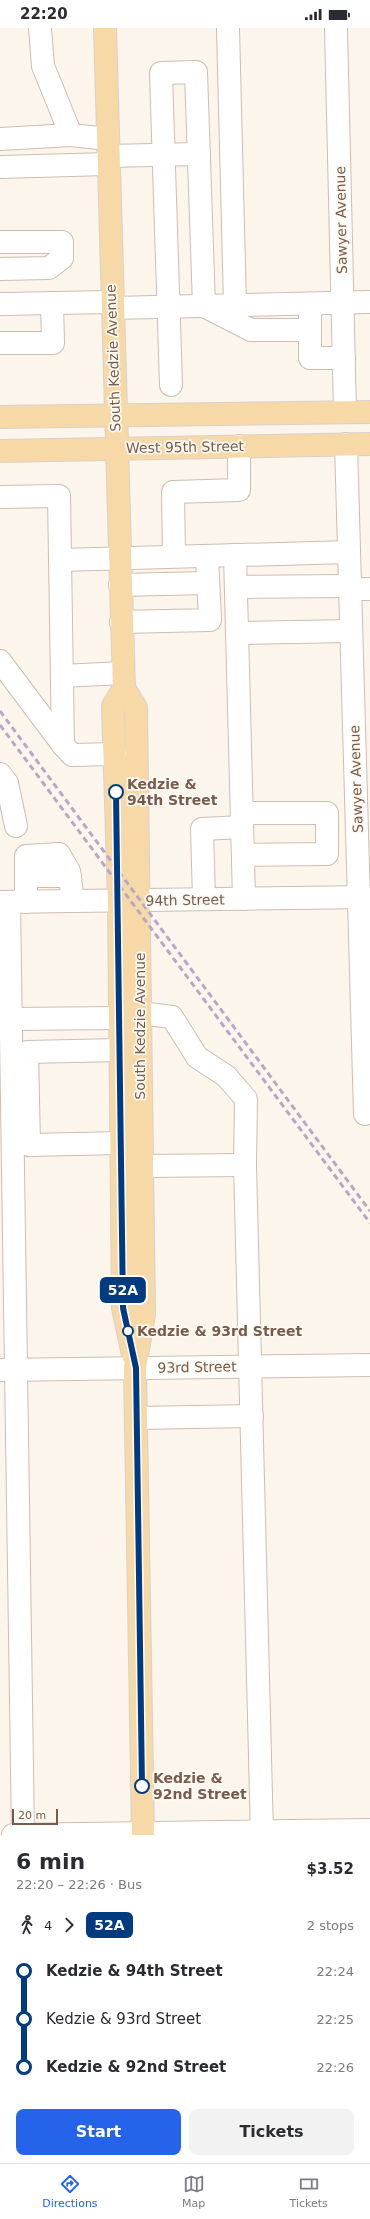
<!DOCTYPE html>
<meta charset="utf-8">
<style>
:root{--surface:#fff;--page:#f2f2f3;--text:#2b2b33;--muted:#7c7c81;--line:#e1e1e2;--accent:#2563eb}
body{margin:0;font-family:"DejaVu Sans",sans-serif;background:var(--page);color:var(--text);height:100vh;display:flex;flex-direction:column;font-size:15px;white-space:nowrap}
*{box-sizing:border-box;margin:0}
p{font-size:13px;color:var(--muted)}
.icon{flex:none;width:22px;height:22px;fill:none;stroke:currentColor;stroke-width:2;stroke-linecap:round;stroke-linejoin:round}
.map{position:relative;height:1807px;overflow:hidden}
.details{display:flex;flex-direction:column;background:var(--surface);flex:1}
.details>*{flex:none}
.badge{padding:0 8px;border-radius:6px;font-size:14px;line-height:26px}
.scale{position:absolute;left:12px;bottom:10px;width:46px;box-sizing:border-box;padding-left:4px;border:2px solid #775c4e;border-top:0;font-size:11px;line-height:14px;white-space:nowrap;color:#775c4e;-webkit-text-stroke:3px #fef9f1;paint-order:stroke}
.map>.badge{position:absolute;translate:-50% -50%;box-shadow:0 0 0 2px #fff}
.legs{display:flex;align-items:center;gap:6px;height:44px;padding:0 16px;font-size:13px}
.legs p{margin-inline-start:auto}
.overview{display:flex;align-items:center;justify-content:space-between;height:68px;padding:0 16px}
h1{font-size:22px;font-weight:800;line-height:30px}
.button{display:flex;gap:8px;margin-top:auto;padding:8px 16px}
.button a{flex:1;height:46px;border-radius:8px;background:var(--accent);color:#fff;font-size:16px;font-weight:800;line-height:46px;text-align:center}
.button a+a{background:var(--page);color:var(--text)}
ul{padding:0 16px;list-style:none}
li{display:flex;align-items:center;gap:14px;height:48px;font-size:15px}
li i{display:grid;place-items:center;width:6px;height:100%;margin:0 5px;background:currentColor}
li i::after{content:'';width:10px;height:10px;margin:-5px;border:3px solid;border-radius:50%;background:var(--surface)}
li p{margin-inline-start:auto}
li:first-child i{background:linear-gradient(#0000 50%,currentColor 0)}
li:last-child i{background:linear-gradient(currentColor 50%,#0000 0)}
.status{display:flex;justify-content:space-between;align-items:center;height:28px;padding:0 20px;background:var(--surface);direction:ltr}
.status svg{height:11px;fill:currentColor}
.menu{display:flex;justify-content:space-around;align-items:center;height:56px;border-top:1px solid var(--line);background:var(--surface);font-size:11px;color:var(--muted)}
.menu a{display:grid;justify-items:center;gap:2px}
.menu .current{color:var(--accent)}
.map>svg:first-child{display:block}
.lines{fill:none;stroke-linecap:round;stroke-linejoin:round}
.minor-casing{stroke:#cebdb0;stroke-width:24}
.major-casing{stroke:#d9d1cd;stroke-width:24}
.minor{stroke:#fff;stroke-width:22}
.major{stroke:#f7d9a7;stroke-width:22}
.rail{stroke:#b8a8c7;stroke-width:3;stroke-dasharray:6 4;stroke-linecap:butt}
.line-1-casing{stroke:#fff;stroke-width:9}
.line-1{stroke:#003b80;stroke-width:6}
.stop-1-dot{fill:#fff;stroke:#003b80;stroke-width:2}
.labels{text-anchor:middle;stroke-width:3.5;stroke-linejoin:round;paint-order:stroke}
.street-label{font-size:14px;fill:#775c4e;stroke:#fef9f1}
.stop-label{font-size:14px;font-weight:bold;fill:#775c4e;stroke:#fef9f1;text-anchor:start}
</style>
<div class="status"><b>22:20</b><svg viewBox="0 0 49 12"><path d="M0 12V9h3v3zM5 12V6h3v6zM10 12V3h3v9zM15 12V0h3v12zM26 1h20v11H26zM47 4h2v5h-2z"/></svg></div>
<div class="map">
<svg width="370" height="1807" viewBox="0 0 370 1807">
<rect width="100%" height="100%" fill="#fcf5eb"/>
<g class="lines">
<!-- minor casing -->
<g class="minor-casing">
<g id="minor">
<polyline points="40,0 43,38 71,107"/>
<polyline points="228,0 235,277"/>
<polyline points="336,0 345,384"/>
<polyline points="0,111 71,107 108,111"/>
<polyline points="108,128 199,126"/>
<polyline points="0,139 108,136"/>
<polyline points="0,214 62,214 62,230 49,240 0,241"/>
<polyline points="0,276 112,274"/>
<polyline points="112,280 370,274"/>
<polyline points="310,287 310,330 344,330"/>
<polyline points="0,315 53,315 52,275"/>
<polyline points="171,357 161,45 196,44 204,278 251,302 310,302"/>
<polyline points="346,416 365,1086"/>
<polyline points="0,469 59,468 63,717 72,727 115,726"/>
<polyline points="235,527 244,871"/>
<polyline points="174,528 173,464 239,462 239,418"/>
<polyline points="60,532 349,524"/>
<polyline points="120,557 208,555"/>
<polyline points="236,559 350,558"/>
<polyline points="350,561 370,561"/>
<polyline points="121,594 210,592 207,528"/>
<polyline points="237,605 351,603"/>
<polyline points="0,633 63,717"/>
<polyline points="62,648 123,645"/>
<polyline points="0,746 7,755 16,798"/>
<polyline points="242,785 327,785 327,826 243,827"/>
<polyline points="26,848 70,848"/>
<polyline points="204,871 202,801 242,799"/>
<polyline points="0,874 370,869"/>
<polyline points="9,874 23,1807"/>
<polyline points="26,874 26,828 59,826 69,843 73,873"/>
<polyline points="140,985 172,989 197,1029 226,1048 246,1071 245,1137 262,1807"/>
<polyline points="10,991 120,990"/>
<polyline points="120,1022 27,1024 29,1117 121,1115"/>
<polyline points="142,1138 245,1137"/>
<polyline points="0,1342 370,1337"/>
<polyline points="136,1390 252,1388"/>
<polyline points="13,1807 370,1802"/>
</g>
</g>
<!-- major casing -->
<g class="major-casing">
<g id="major">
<polyline points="105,0 124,660 136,680 144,1286 135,1340 143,1807"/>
<polyline points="0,389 370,384"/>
<polyline points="0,423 370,416"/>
<polyline points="124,660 113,678 119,873 123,1280 133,1327"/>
</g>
</g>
<!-- minor -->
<use href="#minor" class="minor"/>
<!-- major -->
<use href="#major" class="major"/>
<!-- rail -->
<g class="rail">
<polyline points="0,683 370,1183"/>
<polyline points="0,697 370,1195"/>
</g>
</g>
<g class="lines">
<!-- line-1 casing -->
<g class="line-1-casing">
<polyline id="line-1" points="116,764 123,1280 136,1340 142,1758"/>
</g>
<!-- line-1 -->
<use href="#line-1" class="line-1"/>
</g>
<!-- markers -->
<g class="stop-1-dot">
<circle cx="116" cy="764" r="7"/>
<circle cx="128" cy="1303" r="5"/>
<circle cx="142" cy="1758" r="7"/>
</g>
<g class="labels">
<!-- street labels -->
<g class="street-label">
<text transform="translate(341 192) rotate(-91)" y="5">Sawyer Avenue</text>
<text transform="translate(113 330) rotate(-92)" y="5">South Kedzie Avenue</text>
<text transform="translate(185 419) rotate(-1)" y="5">West 95th Street</text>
<text transform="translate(356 751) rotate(-92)" y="5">Sawyer Avenue</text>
<text transform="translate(185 872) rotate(-1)" y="5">94th Street</text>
<text transform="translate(140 998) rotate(-90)" y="5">South Kedzie Avenue</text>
<text transform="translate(197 1339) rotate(-1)" y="5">93rd Street</text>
</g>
<!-- stop labels -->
<g class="stop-label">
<text x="127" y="761">Kedzie &amp;<tspan x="127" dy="16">94th Street</tspan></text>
<text x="137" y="1308">Kedzie &amp; 93rd Street</text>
<text x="153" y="1755">Kedzie &amp;<tspan x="153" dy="16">92nd Street</tspan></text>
</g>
</g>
</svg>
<div class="scale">20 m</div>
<b class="badge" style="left:123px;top:1262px;background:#003b80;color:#fff">52A</b>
</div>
<section class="details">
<div class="overview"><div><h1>6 min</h1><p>22:20 – 22:26 · Bus</p></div><b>$3.52</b></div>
<div class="legs"><svg class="icon" aria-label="walk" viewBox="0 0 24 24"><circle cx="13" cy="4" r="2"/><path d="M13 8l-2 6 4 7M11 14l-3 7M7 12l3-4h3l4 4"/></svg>4<svg class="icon" aria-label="forward" viewBox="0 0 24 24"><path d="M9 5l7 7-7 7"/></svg><b class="badge" style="background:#003b80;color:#fff">52A</b><p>2 stops</p></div>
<ul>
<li><i style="color:#003b80"></i><b>Kedzie &amp; 94th Street</b><p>22:24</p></li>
<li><i style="color:#003b80"></i><span>Kedzie &amp; 93rd Street</span><p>22:25</p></li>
<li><i style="color:#003b80"></i><b>Kedzie &amp; 92nd Street</b><p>22:26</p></li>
</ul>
<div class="button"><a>Start</a><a>Tickets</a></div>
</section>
<nav class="menu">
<a class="current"><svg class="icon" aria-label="directions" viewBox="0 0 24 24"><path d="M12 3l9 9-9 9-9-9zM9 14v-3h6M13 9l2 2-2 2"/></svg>Directions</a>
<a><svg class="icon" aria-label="map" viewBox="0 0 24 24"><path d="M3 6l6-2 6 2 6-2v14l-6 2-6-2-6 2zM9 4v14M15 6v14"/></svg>Map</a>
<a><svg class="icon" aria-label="tickets" viewBox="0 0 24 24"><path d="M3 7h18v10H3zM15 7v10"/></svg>Tickets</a>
</nav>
